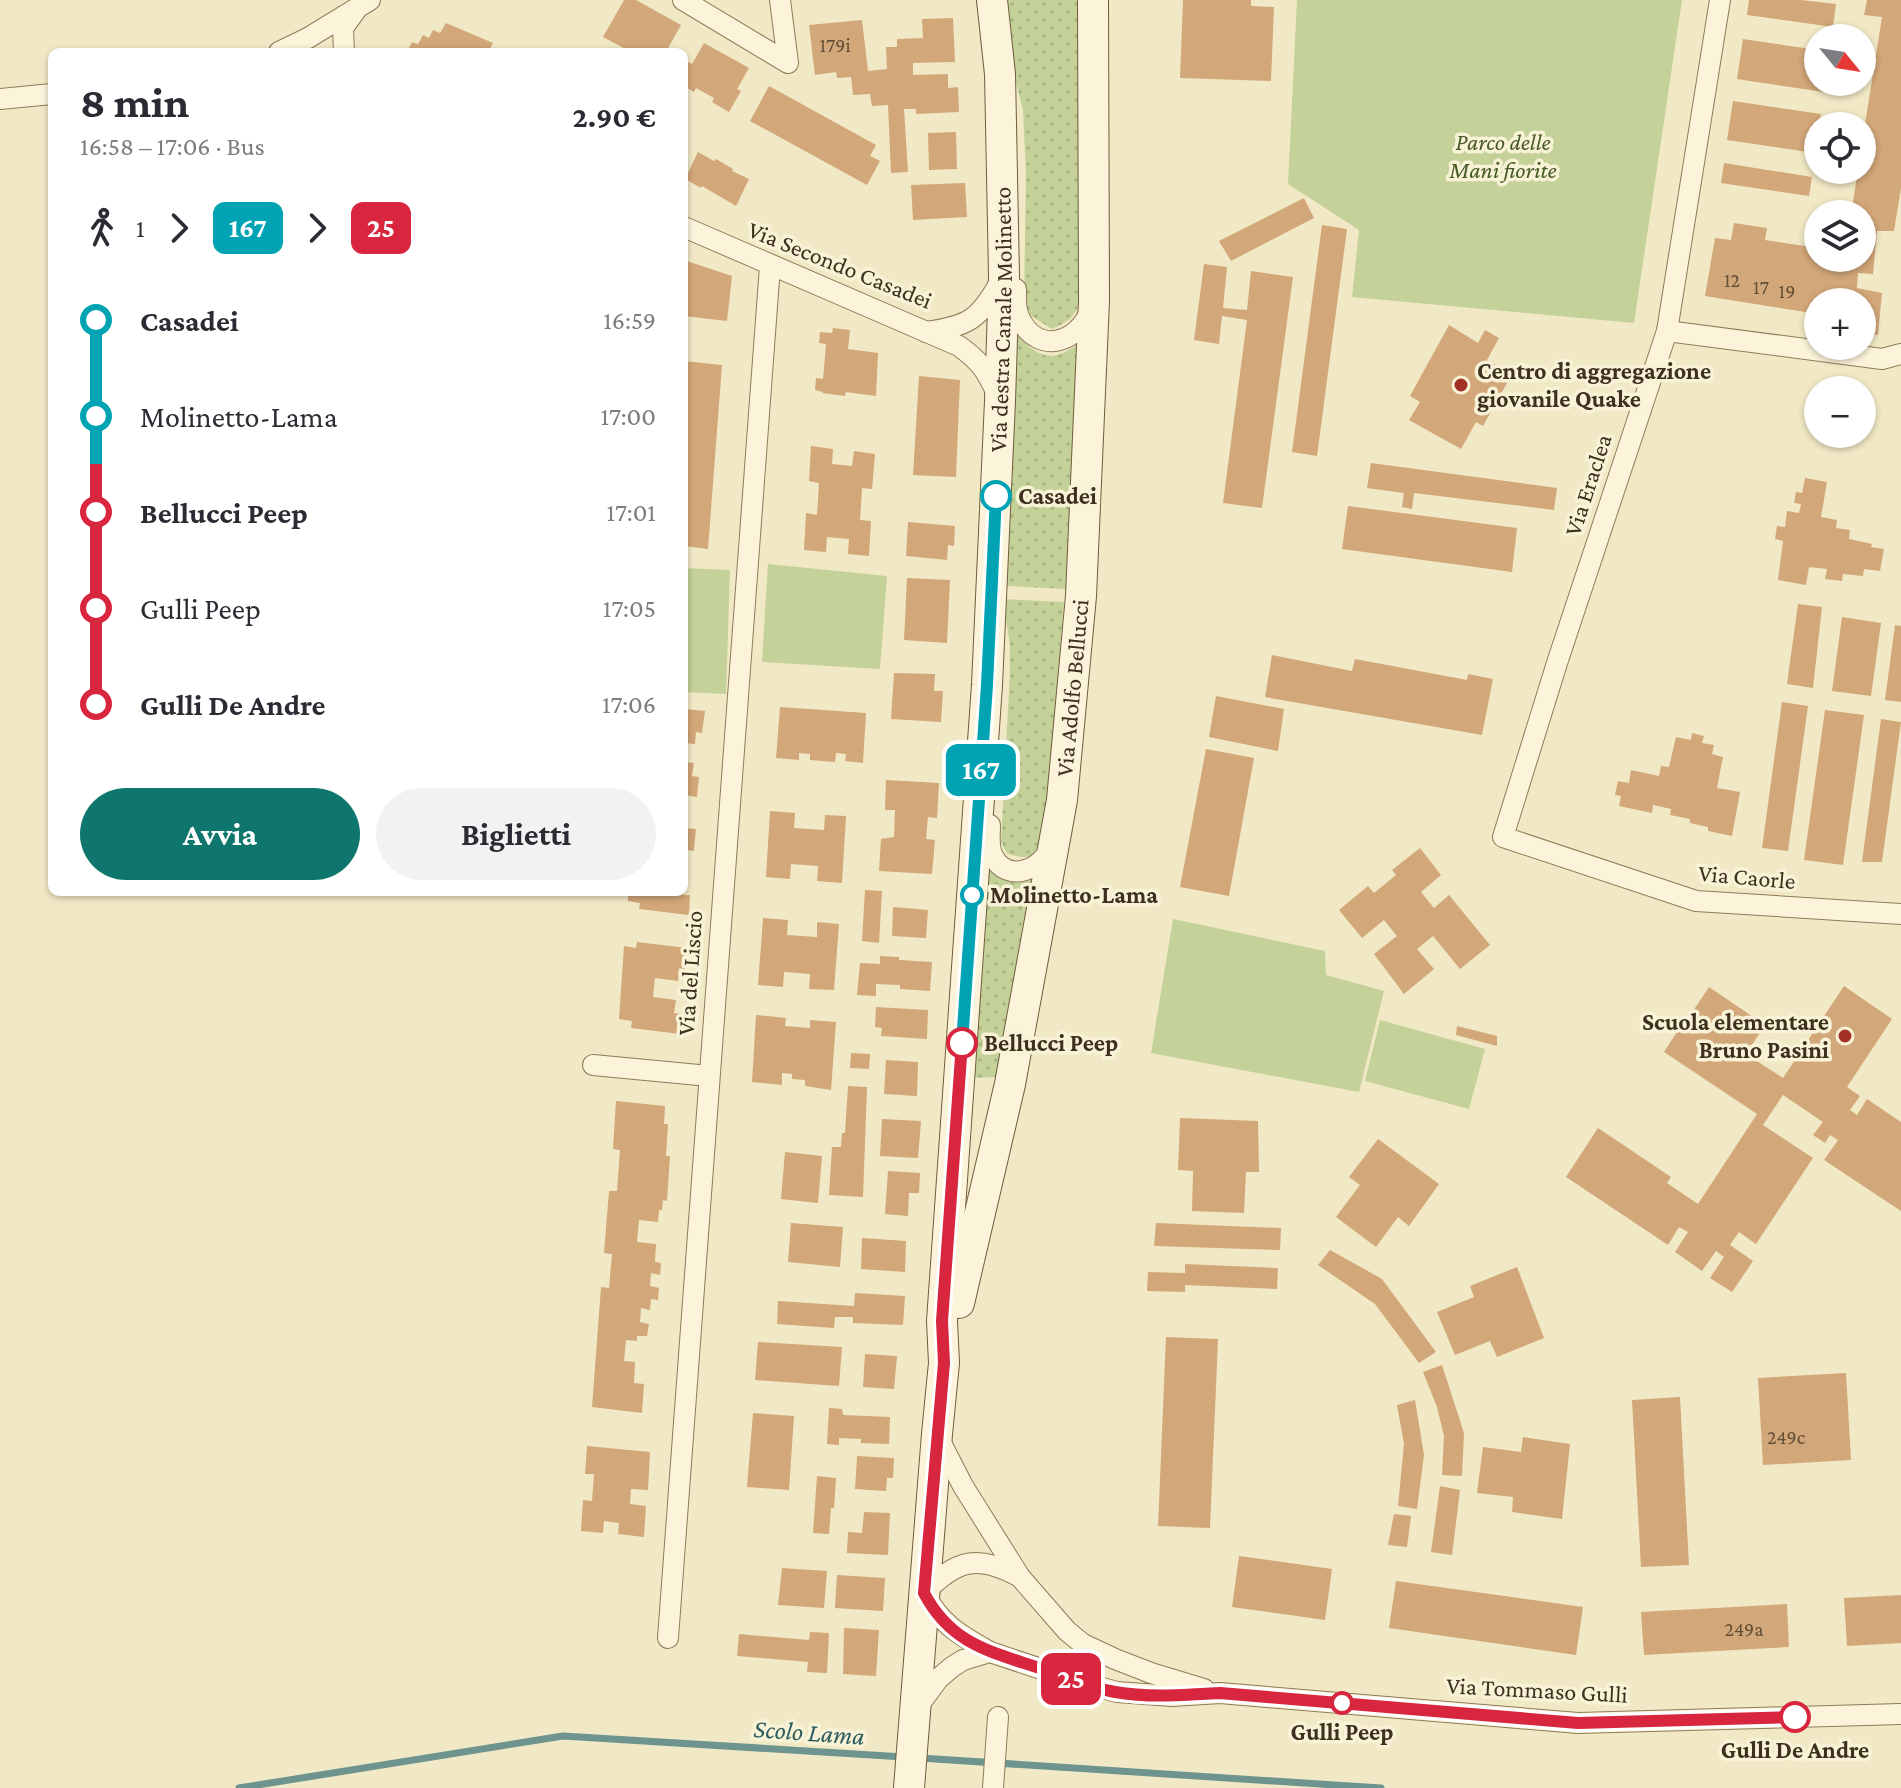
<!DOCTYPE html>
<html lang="it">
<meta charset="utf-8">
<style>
:root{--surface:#fff;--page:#f2f2f3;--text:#2b2b33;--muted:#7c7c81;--accent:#0f766e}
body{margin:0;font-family:"Crimson Pro",serif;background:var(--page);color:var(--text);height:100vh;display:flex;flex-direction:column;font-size:30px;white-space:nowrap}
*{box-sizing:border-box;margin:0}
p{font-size:26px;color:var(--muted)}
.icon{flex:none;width:44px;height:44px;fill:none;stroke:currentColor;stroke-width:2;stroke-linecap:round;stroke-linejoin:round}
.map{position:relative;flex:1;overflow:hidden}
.details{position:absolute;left:48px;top:48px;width:640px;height:848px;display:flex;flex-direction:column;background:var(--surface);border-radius:12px;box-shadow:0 2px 6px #0004}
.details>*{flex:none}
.badge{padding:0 16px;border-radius:12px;font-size:28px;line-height:52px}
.needle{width:52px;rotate:120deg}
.buttons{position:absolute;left:1804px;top:24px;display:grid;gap:16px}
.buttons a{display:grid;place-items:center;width:72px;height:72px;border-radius:50%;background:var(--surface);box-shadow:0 2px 6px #0004;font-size:40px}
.map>.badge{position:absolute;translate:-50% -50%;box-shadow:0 0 0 4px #fff}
.legs{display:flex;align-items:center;gap:12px;height:88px;padding:0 32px;font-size:26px}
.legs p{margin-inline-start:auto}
.head{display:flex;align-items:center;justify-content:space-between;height:136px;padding:0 32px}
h1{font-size:44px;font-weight:700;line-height:60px}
.cta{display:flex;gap:16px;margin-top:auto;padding:16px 32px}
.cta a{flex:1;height:92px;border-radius:48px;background:var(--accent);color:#fff;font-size:32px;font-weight:700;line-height:92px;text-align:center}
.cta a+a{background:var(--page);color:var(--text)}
ul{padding:0 32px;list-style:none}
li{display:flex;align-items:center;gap:28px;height:96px;font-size:30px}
li i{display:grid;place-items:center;width:12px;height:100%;margin:0 10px;background:currentColor}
li i::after{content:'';width:20px;height:20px;margin:-10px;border:6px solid;border-radius:50%;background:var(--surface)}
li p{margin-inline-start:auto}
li:first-child i{background:linear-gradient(#0000 50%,currentColor 0)}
li:last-child i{background:linear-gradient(currentColor 50%,#0000 0)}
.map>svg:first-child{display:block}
.grass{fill:url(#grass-dots)}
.park{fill:#c4d198}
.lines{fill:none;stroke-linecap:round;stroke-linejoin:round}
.stream{stroke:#6d948e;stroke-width:7}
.building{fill:#d2a779}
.street-casing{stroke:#8e7b59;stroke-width:22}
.secondary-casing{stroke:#705c3d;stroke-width:32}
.street{stroke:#fbf4da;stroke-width:20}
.secondary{stroke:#fbf4da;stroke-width:30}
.line-1-casing{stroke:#fff;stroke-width:18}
.line-2-casing{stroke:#fff;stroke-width:18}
.line-1{stroke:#00a3b4;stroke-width:12}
.line-2{stroke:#d7263d;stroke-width:12}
.poi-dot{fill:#a23125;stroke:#f8f2d6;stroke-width:3}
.stop-1-dot{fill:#fff;stroke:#00a3b4;stroke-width:4}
.stop-2-dot{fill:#fff;stroke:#d7263d;stroke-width:4}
.labels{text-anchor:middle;stroke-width:7;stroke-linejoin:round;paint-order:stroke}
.number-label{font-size:20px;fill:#624e35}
.park-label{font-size:24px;font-style:italic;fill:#475b24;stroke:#f8f2d6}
.street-label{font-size:24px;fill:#3d301e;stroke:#f8f2d6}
.poi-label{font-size:24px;font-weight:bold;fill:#3d301e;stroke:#f8f2d6;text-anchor:start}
.stop-label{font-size:24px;font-weight:bold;fill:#3d301e;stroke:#f8f2d6;text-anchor:start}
.water-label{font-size:26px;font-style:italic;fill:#2d5c5e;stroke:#f8f2d6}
</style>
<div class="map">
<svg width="1901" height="1788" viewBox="0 0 1901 1788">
<defs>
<pattern id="grass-dots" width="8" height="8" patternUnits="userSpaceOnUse" patternTransform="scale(2)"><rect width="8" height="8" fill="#c4d198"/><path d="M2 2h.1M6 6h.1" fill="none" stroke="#a9b483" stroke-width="1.8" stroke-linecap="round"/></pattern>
</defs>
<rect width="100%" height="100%" fill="#f1e9c5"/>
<!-- grass -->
<g class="grass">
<path d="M1006,0H1079L1082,299C1074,316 1071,321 1052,329L1031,316L1024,303L1026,174L1023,110L1008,50Z"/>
<path d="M1015,333C1039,359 1053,364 1082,341L1066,589L1006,586Z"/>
<path d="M1003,599L1064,602L1044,845C1031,859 1025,860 1007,853L1001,842L1010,671V646Z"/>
<path d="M988,870C1006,882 1016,886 1037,878L996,1077L971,1078Z"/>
</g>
<!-- park -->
<g class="park">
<polygon points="1297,0 1682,0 1634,323 1352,297 1359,230 1288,184"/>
<polygon points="768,564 887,576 880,669 762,662"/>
<polygon points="684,568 730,570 726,694 684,692"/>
<polygon points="1173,919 1325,951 1326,975 1384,991 1359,1092 1151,1053"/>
<polygon points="1380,1020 1485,1049 1469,1109 1365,1081"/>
</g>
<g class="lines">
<!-- stream -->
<g class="stream">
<polyline points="920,1758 1381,1788"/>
<polyline points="239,1788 563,1736 904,1757"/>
</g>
</g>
<!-- building -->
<g class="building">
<polygon points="624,0 636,0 681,25 666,52 631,52 603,37"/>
<polygon points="1183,0 1251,0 1251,6 1274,7 1271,81 1180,78"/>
<polygon points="1749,0 1801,0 1836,4 1833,27 1747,15"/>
<polygon points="1867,0 1901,0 1901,188 1894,231 1877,231 1873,274 1858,273 1857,288 1882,293 1878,335 1862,333 1862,302 1818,302 1818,314 1705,296 1715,238 1731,240 1734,223 1767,228 1765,240 1818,248 1818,258 1862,258 1862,214 1851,214 1858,170 1862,170 1862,143 1882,17 1864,15"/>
<polygon points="953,18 955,62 913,63 913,75 948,74 948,88 958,87 959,112 916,114 916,109 904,109 908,172 891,173 888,105 872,106 870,94 853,95 851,77 837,78 836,72 815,75 809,25 862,20 868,71 887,69 886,47 897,47 897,39 923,38 922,19"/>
<polygon points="446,23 493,43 490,49 497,52 407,52 412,42 418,44 423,35 429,38 433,30 440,33"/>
<polygon points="1743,39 1818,50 1818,82 1825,82 1824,92 1737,79"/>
<polygon points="704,43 749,68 737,89 741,91 729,112 712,102 714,98 696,88 694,92 684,86 684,68 688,62 692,64"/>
<polygon points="769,86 876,145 870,156 880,161 867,185 750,121"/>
<polygon points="1733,101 1821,114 1815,153 1727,140"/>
<polygon points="956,132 957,169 929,170 928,133"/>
<polygon points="698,152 714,161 716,159 733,169 732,171 749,179 736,206 702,186 701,188 685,179"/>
<polygon points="1724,163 1812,177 1809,196 1721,183"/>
<polygon points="965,183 967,217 913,220 911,185"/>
<polygon points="1304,198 1314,218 1231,261 1219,241"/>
<polygon points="1322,225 1347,229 1317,456 1292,452"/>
<polygon points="684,260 732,276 727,321 684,316"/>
<polygon points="1204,264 1227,267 1223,308 1247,310 1251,271 1293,277 1262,508 1223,503 1247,320 1222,316 1219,344 1194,340"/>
<polygon points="1449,325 1478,343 1485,330 1499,338 1487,360 1512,374 1483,426 1476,422 1461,449 1409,420 1420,402 1410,396"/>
<polygon points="833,328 850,330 848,349 878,353 876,396 846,392 845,396 822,393 823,392 815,390 816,378 823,379 826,344 819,343 820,332 832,333"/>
<polygon points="684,361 722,365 708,549 684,546"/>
<polygon points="919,376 960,380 956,477 913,475"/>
<polygon points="811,446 833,449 832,464 852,466 854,451 875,454 872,489 862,488 860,520 871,521 869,556 848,554 849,539 827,537 826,552 804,550 806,513 817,515 819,483 809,481"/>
<polygon points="1371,463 1557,488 1554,510 1414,493 1412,509 1402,507 1404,493 1367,488"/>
<polygon points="1805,478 1827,482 1821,517 1837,520 1836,528 1850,530 1849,539 1872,544 1871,547 1884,549 1880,571 1864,569 1863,576 1843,574 1842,581 1825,579 1827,569 1809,567 1806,585 1778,580 1783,541 1775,539 1777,526 1785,527 1787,511 1799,513 1801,504 1794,503 1796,492 1802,493"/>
<polygon points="1348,506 1517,528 1512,572 1342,549"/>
<polygon points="908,522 955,526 954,546 948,545 947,560 906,556"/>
<polygon points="907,578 950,580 947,643 904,640"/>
<polygon points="1798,604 1822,607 1813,688 1787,684"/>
<polygon points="1842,617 1881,623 1871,696 1832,691"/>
<polygon points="1895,625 1901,626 1901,702 1885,700"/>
<polygon points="1272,655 1352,671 1355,659 1467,680 1468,674 1493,679 1482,735 1265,697"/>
<polygon points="894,673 935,674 934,691 943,691 941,722 891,719"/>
<polygon points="1216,696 1284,709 1278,751 1209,737"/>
<polygon points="1782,702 1808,706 1788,851 1762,848"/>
<polygon points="780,707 866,713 863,763 845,761 846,754 836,753 835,762 810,760 810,754 799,753 799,760 776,758"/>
<polygon points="684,709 705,711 702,733 696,732 695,744 684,743"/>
<polygon points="1825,710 1864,715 1843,865 1804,860"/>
<polygon points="1881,719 1901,722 1882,862 1862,862"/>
<polygon points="1692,733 1704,736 1702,743 1714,745 1712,754 1723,757 1717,788 1740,792 1732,836 1708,831 1708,827 1690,823 1690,819 1670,815 1671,809 1653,805 1652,813 1619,806 1621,796 1615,795 1618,781 1629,783 1631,770 1659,776 1661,766 1669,767 1676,737 1691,740"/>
<polygon points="1206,749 1254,758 1229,896 1180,887"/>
<polygon points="684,762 694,763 692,776 699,777 697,797 684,795"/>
<polygon points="886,780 939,783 937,818 928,817 926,839 935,840 932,874 879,871 881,839 894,837 895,810 885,810"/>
<polygon points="770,811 795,813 794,828 824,830 825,815 846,816 842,883 817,881 818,866 791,864 790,879 766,877"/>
<polygon points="684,828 696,829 694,851 687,850 686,861 684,861"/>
<polygon points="1420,848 1441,875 1421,892 1434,908 1449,895 1490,945 1460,969 1433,936 1417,949 1434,969 1404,994 1374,954 1397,936 1384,920 1362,938 1339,910 1368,886 1374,893 1396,875 1392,870"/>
<polygon points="865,890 882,891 879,943 862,941"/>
<polygon points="628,892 684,892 683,895 690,895 689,915 639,909 640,903 628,901"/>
<polygon points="893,907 928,910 926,938 892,936"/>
<polygon points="763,918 788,920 787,935 817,937 817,922 839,924 834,990 809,989 810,974 784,972 783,987 758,985"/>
<polygon points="637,942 687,948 685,969 679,968 678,981 655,978 653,997 676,1000 674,1013 681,1014 680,1034 631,1028 632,1021 619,1019 624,946 636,948"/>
<polygon points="880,956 899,957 899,960 932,962 930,991 900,989 900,985 876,984 876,996 857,995 860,963 880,964"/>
<polygon points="1844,986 1892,1019 1847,1087 1860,1096 1850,1110 1857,1115 1867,1099 1901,1122 1901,1211 1824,1160 1838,1140 1830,1135 1825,1143 1813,1135 1823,1122 1783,1095 1763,1125 1813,1158 1756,1244 1739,1232 1730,1245 1753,1261 1732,1292 1710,1278 1724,1257 1716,1251 1702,1271 1675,1252 1688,1232 1679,1227 1668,1245 1566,1177 1598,1128 1671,1177 1667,1183 1698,1204 1757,1114 1664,1052 1682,1024 1690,1029 1697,1018 1691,1014 1709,987 1765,1025 1746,1054 1783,1078"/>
<polygon points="876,1007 928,1010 927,1039 881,1036 882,1028 875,1027"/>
<polygon points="756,1015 786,1018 785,1026 810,1028 810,1020 836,1022 831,1090 805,1086 805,1080 792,1079 792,1074 782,1073 782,1085 752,1082"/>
<polygon points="1457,1026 1497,1036 1497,1046 1456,1035"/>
<polygon points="851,1053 870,1054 869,1069 850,1068"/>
<polygon points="886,1060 918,1062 917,1096 884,1094"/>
<polygon points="848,1086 867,1087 863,1197 829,1195 832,1147 841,1147 842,1133 845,1133"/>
<polygon points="616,1101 665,1106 664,1124 668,1124 666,1156 670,1156 667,1201 663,1200 662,1210 659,1210 658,1222 639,1220 637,1242 656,1244 655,1262 661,1263 660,1275 651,1273 650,1286 659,1288 658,1300 651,1299 650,1310 641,1308 640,1322 649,1324 647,1336 637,1336 637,1341 626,1340 624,1361 635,1362 634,1383 644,1384 642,1413 592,1407 601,1287 609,1288 612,1254 604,1253 609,1191 617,1191 620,1150 613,1149"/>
<polygon points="1180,1118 1258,1121 1259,1172 1246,1172 1244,1213 1192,1211 1193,1171 1178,1170"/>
<polygon points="882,1119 921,1121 918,1158 880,1156"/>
<polygon points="1378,1139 1439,1184 1409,1226 1398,1217 1376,1247 1336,1217 1360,1185 1349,1177"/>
<polygon points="785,1152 822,1156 818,1203 781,1199"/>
<polygon points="888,1171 920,1173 919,1193 909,1193 908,1216 885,1214"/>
<polygon points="791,1223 843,1227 840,1267 788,1262"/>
<polygon points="1156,1223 1281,1228 1280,1250 1154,1246"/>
<polygon points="862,1238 906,1241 905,1272 861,1269"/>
<polygon points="1330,1250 1382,1279 1436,1352 1419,1363 1375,1304 1318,1265"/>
<polygon points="1185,1264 1278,1268 1277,1289 1185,1285 1185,1292 1147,1291 1148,1272 1185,1273"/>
<polygon points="1517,1267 1544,1338 1497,1357 1490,1341 1455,1355 1437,1312 1474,1297 1470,1286"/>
<polygon points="855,1293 905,1296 903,1325 853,1323 853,1317 835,1317 834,1328 777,1324 778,1301 854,1306"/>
<polygon points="1166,1337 1218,1339 1210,1528 1158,1526"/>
<polygon points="758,1342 842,1347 839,1386 755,1380"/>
<polygon points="865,1354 897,1356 894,1389 863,1387"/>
<polygon points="1442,1365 1464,1433 1462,1476 1442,1475 1444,1436 1437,1407 1423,1372"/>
<polygon points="1846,1373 1851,1460 1763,1465 1758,1378"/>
<polygon points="1680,1397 1689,1565 1641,1567 1632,1400"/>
<polygon points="1415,1400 1424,1455 1417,1509 1398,1506 1404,1444 1397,1405"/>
<polygon points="829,1408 842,1409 843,1415 890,1417 889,1444 861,1443 861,1439 839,1438 839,1445 827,1444"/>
<polygon points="753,1413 794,1416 789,1490 747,1487"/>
<polygon points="1523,1437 1570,1444 1562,1519 1512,1512 1513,1497 1477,1493 1483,1447 1521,1452"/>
<polygon points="587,1446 650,1452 648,1490 631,1489 630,1504 646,1506 644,1537 618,1534 619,1523 604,1521 603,1533 581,1531 583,1500 592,1501 594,1474 585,1474"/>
<polygon points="857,1456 894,1458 893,1478 887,1478 886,1491 855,1489"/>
<polygon points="817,1476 836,1478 834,1508 831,1508 829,1534 813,1533"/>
<polygon points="1440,1486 1460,1490 1452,1555 1431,1552"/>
<polygon points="864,1512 890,1513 888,1555 847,1553 848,1532 862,1533"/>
<polygon points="1394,1514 1411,1516 1407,1547 1388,1545"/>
<polygon points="1239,1556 1332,1569 1325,1620 1232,1607"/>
<polygon points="782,1568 827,1571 824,1608 778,1605"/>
<polygon points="837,1575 885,1578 883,1611 835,1608"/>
<polygon points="1396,1581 1583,1607 1576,1655 1389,1628"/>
<polygon points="1901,1595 1901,1643 1847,1646 1844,1598"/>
<polygon points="1787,1604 1789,1647 1644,1655 1641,1612"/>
<polygon points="844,1628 879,1630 876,1676 843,1674"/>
<polygon points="810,1632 829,1633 827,1673 807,1672 808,1662 737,1656 739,1634 809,1640"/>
</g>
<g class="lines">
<!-- street casing -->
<g class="street-casing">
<g id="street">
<polyline points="683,0 788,63 780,0"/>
<polyline points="1720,0 1667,331 1557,663 1503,837 1696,901 1901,914"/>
<polyline points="279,52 308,38 370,0"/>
<polyline points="344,52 343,28 356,10"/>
<polyline points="0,99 52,94"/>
<path d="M684,227L959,346C980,361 986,370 997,394"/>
<path d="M1016,289C1016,300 1015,311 1021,321C1040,355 1078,342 1090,311"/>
<polyline points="1667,331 1882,359 1901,354"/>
<path d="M926,332C968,326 979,320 1000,282"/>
<path d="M990,825C990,835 988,847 993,856C1007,884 1042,870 1051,846"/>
<polyline points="593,1065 709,1076"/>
<polyline points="938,1437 963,1486 1020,1577 1067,1631 1083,1644 1115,1659 1151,1673 1204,1689"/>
<polyline points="668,1638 770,266"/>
<path d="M990,1652C960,1635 941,1625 924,1593C957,1559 978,1554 1020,1577"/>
<polyline points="916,1709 939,1678 952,1667 963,1660 990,1652 1077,1681 1117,1692 1172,1696 1220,1693 1578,1723 1901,1714"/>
<polyline points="993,1788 998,1717"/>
</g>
</g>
<!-- secondary casing -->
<g class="secondary-casing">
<g id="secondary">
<path id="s1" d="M959,1303L1010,1084L1062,800L1081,596L1094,301L1093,0"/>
<path id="s2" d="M909,1788L937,1434L944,1363L942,1321L987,685L1000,401L1004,276L1000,74L992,0"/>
</g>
</g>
<!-- street -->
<use href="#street" class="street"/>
<!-- secondary -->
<use href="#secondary" class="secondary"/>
</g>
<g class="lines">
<!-- line-1 casing -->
<g class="line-1-casing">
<polyline id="line-1" points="962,1043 987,685 996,496"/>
</g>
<!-- line-2 casing -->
<g class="line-2-casing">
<path id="line-2" d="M962,1043L942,1321L944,1363L924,1593C952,1646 993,1652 1045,1670C1068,1678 1091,1688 1115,1692C1149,1698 1185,1695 1220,1693L1578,1723L1795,1717"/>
</g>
<!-- line-1 -->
<use href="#line-1" class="line-1"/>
<!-- line-2 -->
<use href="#line-2" class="line-2"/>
</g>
<!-- markers -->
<g class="poi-dot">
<circle cx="1461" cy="385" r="8"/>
<circle cx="1845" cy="1036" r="8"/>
</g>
<g class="stop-1-dot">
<circle cx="996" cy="496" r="14"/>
<circle cx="972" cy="895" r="10"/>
</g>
<g class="stop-2-dot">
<circle cx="962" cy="1043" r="14"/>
<circle cx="1342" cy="1703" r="10"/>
<circle cx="1795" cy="1717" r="14"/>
</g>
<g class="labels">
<!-- number labels -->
<g class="number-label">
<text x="835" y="52">179i</text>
<text x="1732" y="287">12</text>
<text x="1761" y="294">17</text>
<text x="1787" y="298">19</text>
<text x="1786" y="1444">249c</text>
<text x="1744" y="1636">249a</text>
</g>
<!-- park labels -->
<g class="park-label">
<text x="1503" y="150">Parco delle<tspan x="1503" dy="28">Mani fiorite</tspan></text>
</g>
<!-- street labels -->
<g class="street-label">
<text transform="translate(840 265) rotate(22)" y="8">Via Secondo Casadei</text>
<text dy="8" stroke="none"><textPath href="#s2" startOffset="1472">Via destra Canale Molinetto</textPath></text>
<text transform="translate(1588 485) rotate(-72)" y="8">Via Eraclea</text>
<text dy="8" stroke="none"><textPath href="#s1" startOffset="626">Via Adolfo Bellucci</textPath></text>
<text transform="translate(1747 877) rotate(5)" y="8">Via Caorle</text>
<text transform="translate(690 973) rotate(-86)" y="8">Via del Liscio</text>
<text transform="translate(1537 1690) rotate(3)" y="8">Via Tommaso Gulli</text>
</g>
<!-- poi labels -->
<g class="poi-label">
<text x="1477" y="379">Centro di aggregazione<tspan x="1477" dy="28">giovanile Quake</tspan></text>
<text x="1829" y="1030" text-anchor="end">Scuola elementare<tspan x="1829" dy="28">Bruno Pasini</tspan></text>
</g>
<!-- stop labels -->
<g class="stop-label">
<text x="1018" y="504">Casadei</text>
<text x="990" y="903">Molinetto-Lama</text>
<text x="984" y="1051">Bellucci Peep</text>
<text x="1342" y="1740" text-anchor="middle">Gulli Peep</text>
<text x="1795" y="1758" text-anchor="middle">Gulli De Andre</text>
</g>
<!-- water labels -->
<g class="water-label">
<text transform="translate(809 1732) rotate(4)" y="9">Scolo Lama</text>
</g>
</g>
</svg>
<div class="buttons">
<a><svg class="needle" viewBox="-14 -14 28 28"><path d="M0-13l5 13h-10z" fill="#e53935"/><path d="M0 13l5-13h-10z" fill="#7c7c81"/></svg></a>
<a><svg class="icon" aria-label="locate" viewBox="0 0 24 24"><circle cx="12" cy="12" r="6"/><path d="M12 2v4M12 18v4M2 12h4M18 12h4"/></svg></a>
<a><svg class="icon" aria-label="layers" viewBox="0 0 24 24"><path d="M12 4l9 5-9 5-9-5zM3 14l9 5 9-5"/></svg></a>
<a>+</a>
<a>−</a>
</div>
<b class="badge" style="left:981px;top:770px;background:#00a3b4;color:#fff">167</b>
<b class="badge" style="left:1071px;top:1679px;background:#d7263d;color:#fff">25</b>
<section class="details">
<div class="head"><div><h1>8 min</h1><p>16:58 – 17:06 · Bus</p></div><b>2.90 €</b></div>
<div class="legs"><svg class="icon" aria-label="walk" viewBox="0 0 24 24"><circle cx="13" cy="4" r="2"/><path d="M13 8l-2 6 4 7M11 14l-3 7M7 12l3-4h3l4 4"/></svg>1<svg class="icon" aria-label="forward" viewBox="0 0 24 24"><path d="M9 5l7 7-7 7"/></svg><b class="badge" style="background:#00a3b4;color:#fff">167</b><svg class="icon" aria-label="forward" viewBox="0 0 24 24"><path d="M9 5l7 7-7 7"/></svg><b class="badge" style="background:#d7263d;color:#fff">25</b></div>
<ul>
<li><i style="color:#00a3b4"></i><b>Casadei</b><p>16:59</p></li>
<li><i style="color:#00a3b4"></i><span>Molinetto-Lama</span><p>17:00</p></li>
<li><i style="color:#d7263d"></i><b>Bellucci Peep</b><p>17:01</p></li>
<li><i style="color:#d7263d"></i><span>Gulli Peep</span><p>17:05</p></li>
<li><i style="color:#d7263d"></i><b>Gulli De Andre</b><p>17:06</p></li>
</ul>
<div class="cta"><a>Avvia</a><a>Biglietti</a></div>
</section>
</div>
